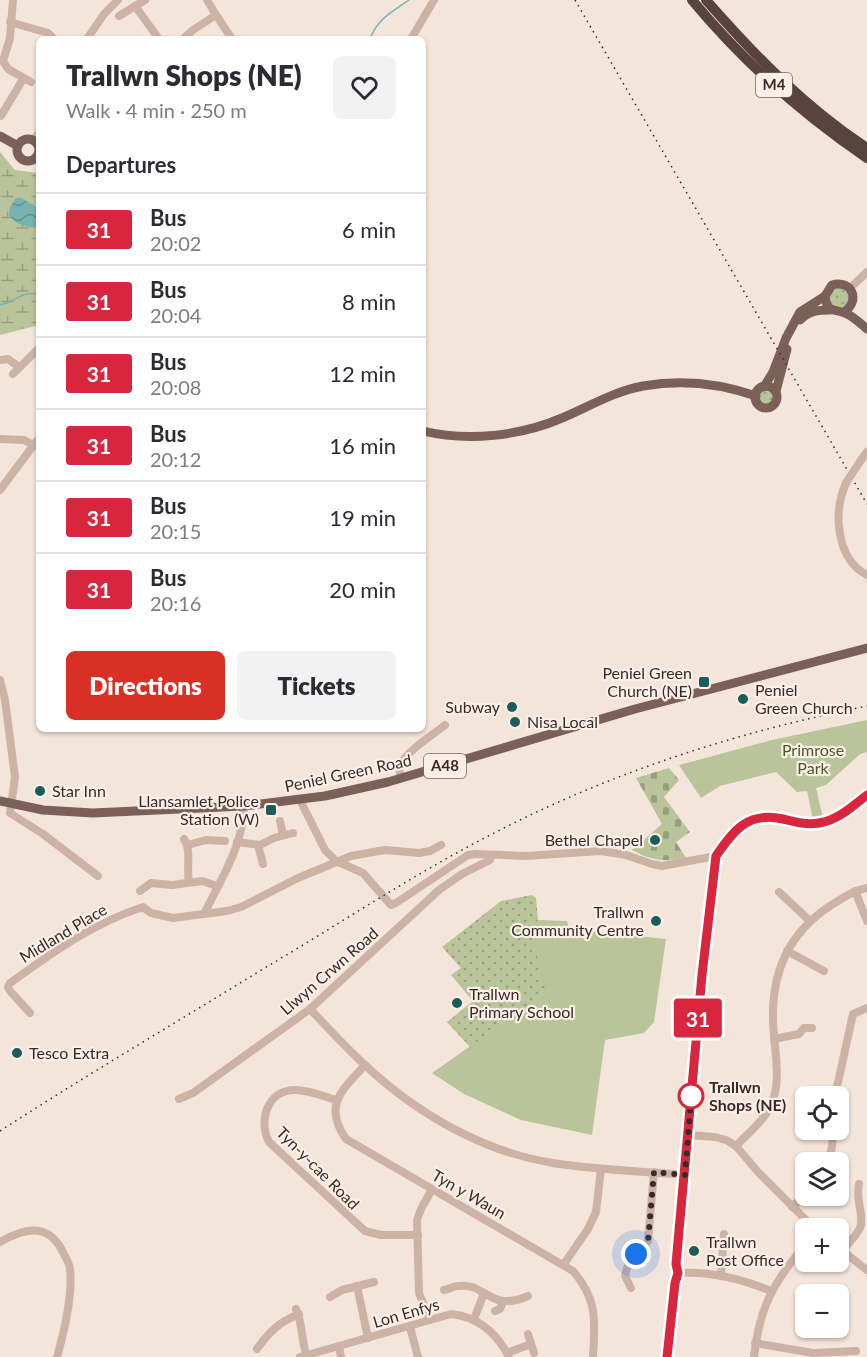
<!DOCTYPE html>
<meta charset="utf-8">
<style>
:root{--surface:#fff;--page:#f2f2f3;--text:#2b2b33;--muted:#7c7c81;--line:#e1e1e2;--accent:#d93025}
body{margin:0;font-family:Lato,sans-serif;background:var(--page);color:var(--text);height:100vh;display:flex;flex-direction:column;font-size:22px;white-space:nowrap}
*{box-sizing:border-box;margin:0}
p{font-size:20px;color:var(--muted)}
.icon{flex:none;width:33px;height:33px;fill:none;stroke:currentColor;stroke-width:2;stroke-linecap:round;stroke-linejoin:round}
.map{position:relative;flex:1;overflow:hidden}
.details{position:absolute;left:36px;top:36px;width:390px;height:696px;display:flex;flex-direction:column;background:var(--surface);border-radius:9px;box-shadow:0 2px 4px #0004}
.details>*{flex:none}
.badge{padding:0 12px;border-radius:4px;font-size:21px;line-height:39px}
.buttons{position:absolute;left:795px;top:1086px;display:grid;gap:12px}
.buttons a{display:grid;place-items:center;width:54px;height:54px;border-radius:9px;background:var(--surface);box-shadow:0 2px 4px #0004;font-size:30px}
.you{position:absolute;width:30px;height:30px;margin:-15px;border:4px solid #fff;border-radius:50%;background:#1a73e8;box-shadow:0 0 0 9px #1a73e833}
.map>.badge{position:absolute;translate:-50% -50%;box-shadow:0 0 0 3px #fff}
h2{padding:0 30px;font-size:22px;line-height:54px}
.round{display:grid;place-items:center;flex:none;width:63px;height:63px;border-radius:9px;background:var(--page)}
.summary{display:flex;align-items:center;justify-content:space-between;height:102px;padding:0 30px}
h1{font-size:28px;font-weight:800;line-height:45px}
.action{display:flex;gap:12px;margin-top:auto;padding:12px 30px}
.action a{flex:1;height:69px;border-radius:9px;background:var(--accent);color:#fff;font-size:24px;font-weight:800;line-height:69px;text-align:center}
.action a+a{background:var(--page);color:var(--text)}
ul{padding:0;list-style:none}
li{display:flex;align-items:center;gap:18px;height:72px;padding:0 30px;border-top:2px solid var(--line)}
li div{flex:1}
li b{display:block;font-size:22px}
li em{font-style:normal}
li .badge{min-width:66px;font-weight:700;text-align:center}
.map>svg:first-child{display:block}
.grass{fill:url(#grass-dots)}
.wetland{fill:url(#wetland-marsh)}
.cemetery{fill:url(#cemetery-stones)}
.park{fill:#bac49a}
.water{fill:url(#water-waves)}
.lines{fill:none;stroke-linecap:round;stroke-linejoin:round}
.stream{stroke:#78b3af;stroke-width:1.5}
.minor{stroke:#cdb3a6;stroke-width:8}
.major{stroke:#7b6057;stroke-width:9}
.highway{stroke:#5a433e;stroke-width:10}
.rail{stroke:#382b27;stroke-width:1.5;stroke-dasharray:1.5 4.5;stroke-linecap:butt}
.minor-bridge{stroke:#cdb3a6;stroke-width:8}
.line-casing{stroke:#fff;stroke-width:14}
.line{stroke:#d7263d;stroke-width:9}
.walk{stroke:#382b27;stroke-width:6;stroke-dasharray:0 10.8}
.poi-dot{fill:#1a5d5a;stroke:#fbf0e8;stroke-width:2}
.stop-dot{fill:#fff;stroke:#d7263d;stroke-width:3}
.labels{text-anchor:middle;stroke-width:4.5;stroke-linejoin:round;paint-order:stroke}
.shield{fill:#fbf0e8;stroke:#726661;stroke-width:1.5}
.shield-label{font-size:15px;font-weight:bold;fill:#382b27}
.poi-label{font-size:16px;fill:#382b27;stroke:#fbf0e8;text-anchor:start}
.park-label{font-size:16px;fill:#4c5829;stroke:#fbf0e8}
.street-label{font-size:16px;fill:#382b27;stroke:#fbf0e8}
.stop-label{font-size:16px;font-weight:bold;fill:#382b27;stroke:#fbf0e8;text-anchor:start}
</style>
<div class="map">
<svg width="867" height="1357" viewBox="0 0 867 1357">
<defs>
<pattern id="grass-dots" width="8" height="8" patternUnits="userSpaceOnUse" patternTransform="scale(1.5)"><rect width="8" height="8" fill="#bac49a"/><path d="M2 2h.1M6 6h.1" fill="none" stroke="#989f7e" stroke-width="1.8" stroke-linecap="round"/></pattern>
<pattern id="wetland-marsh" width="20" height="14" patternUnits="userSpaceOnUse" patternTransform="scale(1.5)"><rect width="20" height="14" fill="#bac49a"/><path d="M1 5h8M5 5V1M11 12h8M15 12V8" fill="none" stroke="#989f7e"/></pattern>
<pattern id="cemetery-stones" width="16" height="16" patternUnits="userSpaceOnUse" patternTransform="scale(1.5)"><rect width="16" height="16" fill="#bac49a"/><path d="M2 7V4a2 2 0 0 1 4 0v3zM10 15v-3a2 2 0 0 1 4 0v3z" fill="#989f7e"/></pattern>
<pattern id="water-waves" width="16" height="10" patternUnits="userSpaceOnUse" patternTransform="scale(1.5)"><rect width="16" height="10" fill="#78b3af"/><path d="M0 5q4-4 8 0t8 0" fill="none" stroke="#63928e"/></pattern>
</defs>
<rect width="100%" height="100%" fill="#f4e5db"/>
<!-- grass -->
<g class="grass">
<circle cx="839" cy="298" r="10"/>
<circle cx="766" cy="397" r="7"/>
<polygon points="532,895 536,898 538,920 534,926 551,989 470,1047 447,1022 473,1001 451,975 461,968 442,947 501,901"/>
</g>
<!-- wetland -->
<polygon class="wetland" points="0,152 15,170 39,173 39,325 0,335"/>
<!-- cemetery -->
<path class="cemetery" d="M669,768L679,780L664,797L690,832L676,842L686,858C662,862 653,861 632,850L662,824L636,778Z"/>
<!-- park -->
<g class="park">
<polygon points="867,720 867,752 860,754 826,785 816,788 823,818 813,820 807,791 797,792 776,772 720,786 701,798 679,765 772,740"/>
<polygon points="538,920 567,921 569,929 666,939 654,1022 644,1033 605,1040 592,1135 521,1120 464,1094 432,1073 551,989 539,972 533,926"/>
</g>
<!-- water -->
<path class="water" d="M16,198H21L39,208V225L37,228C26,227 14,225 9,214L10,207Z"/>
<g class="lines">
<!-- stream -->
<g class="stream">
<path d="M370,39C377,19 392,12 409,0"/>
<path d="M0,305C18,302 18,291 39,294"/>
</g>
<!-- minor -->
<g class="minor">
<polyline points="13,0 10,38 3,61 8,69 31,82"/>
<polyline points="207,0 216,15"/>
<polyline points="135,6 159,39"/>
<polyline points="119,16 145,0"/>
<polyline points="10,22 48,33 54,39"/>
<polyline points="87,39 104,14 118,0"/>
<polyline points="183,39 193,30 216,15 232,39"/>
<polyline points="411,39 434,0"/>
<polyline points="1,116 23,79"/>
<polyline points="33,141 39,133"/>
<polyline points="850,288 867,272"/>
<polyline points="0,360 8,359 19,367"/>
<polyline points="13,374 39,348"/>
<polyline points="0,439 24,440 33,445"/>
<polyline points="861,460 867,452"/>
<path d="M846,483C833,512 836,559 867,575"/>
<polyline points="0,490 39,438"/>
<polyline points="0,680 5,700 15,777 10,813 43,834 98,876"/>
<path d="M401,778C400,774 398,768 401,764C408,750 433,735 445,725"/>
<path d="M300,800L325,850L336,861L363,873L391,905L396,903L468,855L476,854L526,856L601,851L626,855L652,864L662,866L716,856C734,830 748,811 783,819C795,822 806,825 819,823C838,820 853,806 867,795"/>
<polyline points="280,821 283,835"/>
<path d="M184,839C192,851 186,868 189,882"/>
<polyline points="237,842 260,845 274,838 293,833"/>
<polyline points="188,845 206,840 225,841"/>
<polyline points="258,845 263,864"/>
<polyline points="140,891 151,883 172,885 202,881 217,886"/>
<polyline points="855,891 867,921"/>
<polyline points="779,892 810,921"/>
<path d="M204,914C220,881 244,844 244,806"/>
<polyline points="787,951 824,971"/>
<path d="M310,1009C328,1028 346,1048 365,1065C416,1113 483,1152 553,1163C597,1170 641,1171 685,1175"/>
<path d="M30,1013L10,991L8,987L10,983C52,953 93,923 143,907L151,913L173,918L227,911L241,907L298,878L351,856L385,850L419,853L430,851L441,845"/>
<polyline points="774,1039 799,1034 804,1028 812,1028"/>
<path d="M365,1065C341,1091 323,1106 346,1139L573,1271C598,1300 595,1321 593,1357"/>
<polyline points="835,1096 853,1014 867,1008"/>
<polyline points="179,1099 193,1093 310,1009 439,890 462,874 490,860 491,856"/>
<path d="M336,1100C323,1096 309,1090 295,1090C267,1090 258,1121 269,1142L365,1231L381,1235H418"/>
<polyline points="688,1135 715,1137 726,1140 736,1146 758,1172 814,1228"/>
<path d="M736,1146C746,1135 762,1123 769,1109C784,1082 773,1048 773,1018C772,967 793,927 838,901C848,895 856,890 867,888"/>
<polyline points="828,1162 832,1147 833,1130"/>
<polyline points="792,1207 806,1194"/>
<path d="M0,1242C24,1228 48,1222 63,1252C65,1257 70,1264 70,1269C73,1295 64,1332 57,1357"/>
<polyline points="840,1249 867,1270"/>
<path d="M842,1251C848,1244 856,1236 860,1228C865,1217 855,1200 859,1184"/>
<polyline points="564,1264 588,1229 596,1212 601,1169"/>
<path d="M678,1273C709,1271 742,1279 771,1291"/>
<polyline points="721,1276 724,1234"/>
<polyline points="357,1286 368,1338"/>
<path d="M631,1288L625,1276C629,1255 638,1257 648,1241L654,1172"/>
<path d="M444,1290C449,1289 454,1286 458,1286C486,1282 489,1313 528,1296"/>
<polyline points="330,1297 342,1290 374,1282"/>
<path d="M296,1309C303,1326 301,1337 306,1354"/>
<polyline points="495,1311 500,1309 503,1302"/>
<polyline points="474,1319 484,1293"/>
<polyline points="430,1320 419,1293 417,1220 421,1209 432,1189"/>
<polyline points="410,1327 418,1357"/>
<polyline points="528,1334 534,1353"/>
<polyline points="755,1343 813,1353 856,1351"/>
<polyline points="339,1346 341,1357"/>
<path d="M257,1349C269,1332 279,1322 299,1314"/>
<polyline points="507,1353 531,1344"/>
<path d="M300,1357L451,1314C478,1317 497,1333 509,1357"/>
<polyline points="668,1357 675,1283 678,1273 676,1264 702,975 716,856"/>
<path d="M754,1357C759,1308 774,1281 806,1244"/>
</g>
<!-- major -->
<g class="major">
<polyline points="0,136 18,146"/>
<circle cx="28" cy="150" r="11"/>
<path d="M844,312C861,301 852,279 832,285L825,296C827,314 833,308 845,313C853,316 861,324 867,329"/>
<path d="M800,320C808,311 818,310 830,310"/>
<circle cx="766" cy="397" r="11"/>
<polyline points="764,387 773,372 786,338 800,312 825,296"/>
<polyline points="776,391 787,349"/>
<path d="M423,431C468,442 520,436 562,418C588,407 615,391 643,386C682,379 719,383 756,396"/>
<polyline points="0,801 43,810 93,813 244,806 325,796 388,782 635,709 867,648"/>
</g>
<!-- highway -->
<g class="highway">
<path d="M692,0C742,60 802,114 867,158"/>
<path d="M706,0C754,55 806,108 867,148"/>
</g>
<!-- rail -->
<g class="rail">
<polyline points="575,0 867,504"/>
<path d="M0,1131C85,1076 172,1025 258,972C338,925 415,873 498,831C615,771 738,732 867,706"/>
</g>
<!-- minor-bridge -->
<polyline class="minor-bridge" points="846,483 861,460"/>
</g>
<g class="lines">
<!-- line casing -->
<g class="line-casing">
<path id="line" d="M667,1357L675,1283L678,1273L676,1264L702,975L716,856C734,830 748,811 783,819C795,822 806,825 819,823C838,820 853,806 867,795"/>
</g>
<!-- line -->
<use href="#line" class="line"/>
<!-- walk -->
<polyline class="walk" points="636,1254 642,1251 648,1241 654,1172 685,1175 692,1088 691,1096"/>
</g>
<!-- markers -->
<g class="poi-dot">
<rect x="698" y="676" width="12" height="12" rx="3"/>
<circle cx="743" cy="699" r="6"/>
<circle cx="512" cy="707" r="6"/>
<circle cx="515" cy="722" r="6"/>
<circle cx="40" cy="791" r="6"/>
<rect x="265" y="804" width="12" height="12" rx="3"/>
<circle cx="655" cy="840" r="6"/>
<circle cx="656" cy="921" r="6"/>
<circle cx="457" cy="1003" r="6"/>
<circle cx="17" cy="1053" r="6"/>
<circle cx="694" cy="1251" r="6"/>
</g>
<circle class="stop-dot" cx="691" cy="1096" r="12"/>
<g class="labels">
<!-- shield labels -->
<g class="shield">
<rect x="756" y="73" width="36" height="24" rx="4.5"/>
<rect x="424" y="754" width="42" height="24" rx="4.5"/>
</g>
<g class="shield-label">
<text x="774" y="90">M4</text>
<text x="445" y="771">A48</text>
</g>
<!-- poi labels -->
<g class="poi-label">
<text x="692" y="679" text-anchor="end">Peniel Green<tspan x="692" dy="18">Church (NE)</tspan></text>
<text x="755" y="696">Peniel<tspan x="755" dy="18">Green Church</tspan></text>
<text x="500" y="713" text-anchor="end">Subway</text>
<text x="527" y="728">Nisa Local</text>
<text x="52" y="797">Star Inn</text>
<text x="259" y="807" text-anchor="end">Llansamlet Police<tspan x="259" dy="18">Station (W)</tspan></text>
<text x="643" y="846" text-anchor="end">Bethel Chapel</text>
<text x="644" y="918" text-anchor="end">Trallwn<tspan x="644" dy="18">Community Centre</tspan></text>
<text x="469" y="1000">Trallwn<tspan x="469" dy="18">Primary School</tspan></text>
<text x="29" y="1059">Tesco Extra</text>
<text x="706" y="1248">Trallwn<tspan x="706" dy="18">Post Office</tspan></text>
</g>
<!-- park labels -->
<g class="park-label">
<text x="813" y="756">Primrose<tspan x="813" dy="18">Park</tspan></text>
</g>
<!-- street labels -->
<g class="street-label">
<text transform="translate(348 773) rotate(-12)" y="6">Peniel Green Road</text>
<text transform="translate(63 933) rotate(-31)" y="6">Midland Place</text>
<text transform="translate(329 971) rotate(-41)" y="6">Llwyn Crwn Road</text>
<text transform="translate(318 1168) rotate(45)" y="6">Tyn-y-cae Road</text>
<text transform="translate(469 1194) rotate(30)" y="6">Tyn y Waun</text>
<text transform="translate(406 1313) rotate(-16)" y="6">Lon Enfys</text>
</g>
<!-- stop labels -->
<g class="stop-label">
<text x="709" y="1093">Trallwn<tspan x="709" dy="18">Shops (NE)</tspan></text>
</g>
</g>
</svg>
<div class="buttons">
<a><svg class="icon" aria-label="locate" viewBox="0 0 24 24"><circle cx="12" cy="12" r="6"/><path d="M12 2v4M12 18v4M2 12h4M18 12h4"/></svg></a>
<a><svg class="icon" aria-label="layers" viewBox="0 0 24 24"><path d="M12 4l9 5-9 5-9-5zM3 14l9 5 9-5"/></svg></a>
<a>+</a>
<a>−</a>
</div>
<div class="you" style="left:636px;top:1254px"></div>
<b class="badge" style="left:698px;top:1018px;background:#d7263d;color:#fff">31</b>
<section class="details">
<div class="summary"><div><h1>Trallwn Shops (NE)</h1><p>Walk · 4 min · 250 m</p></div><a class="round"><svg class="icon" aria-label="heart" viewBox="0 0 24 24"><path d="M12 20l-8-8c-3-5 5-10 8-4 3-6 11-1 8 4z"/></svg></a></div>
<h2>Departures</h2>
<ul>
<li><span class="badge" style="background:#d7263d;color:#fff">31</span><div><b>Bus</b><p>20:02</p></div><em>6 min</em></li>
<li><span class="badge" style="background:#d7263d;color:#fff">31</span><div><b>Bus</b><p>20:04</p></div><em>8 min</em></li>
<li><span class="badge" style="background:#d7263d;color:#fff">31</span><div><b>Bus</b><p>20:08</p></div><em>12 min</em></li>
<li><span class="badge" style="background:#d7263d;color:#fff">31</span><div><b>Bus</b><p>20:12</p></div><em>16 min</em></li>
<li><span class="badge" style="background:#d7263d;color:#fff">31</span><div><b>Bus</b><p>20:15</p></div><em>19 min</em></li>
<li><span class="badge" style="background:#d7263d;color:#fff">31</span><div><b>Bus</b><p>20:16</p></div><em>20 min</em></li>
</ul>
<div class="action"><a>Directions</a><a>Tickets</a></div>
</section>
</div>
